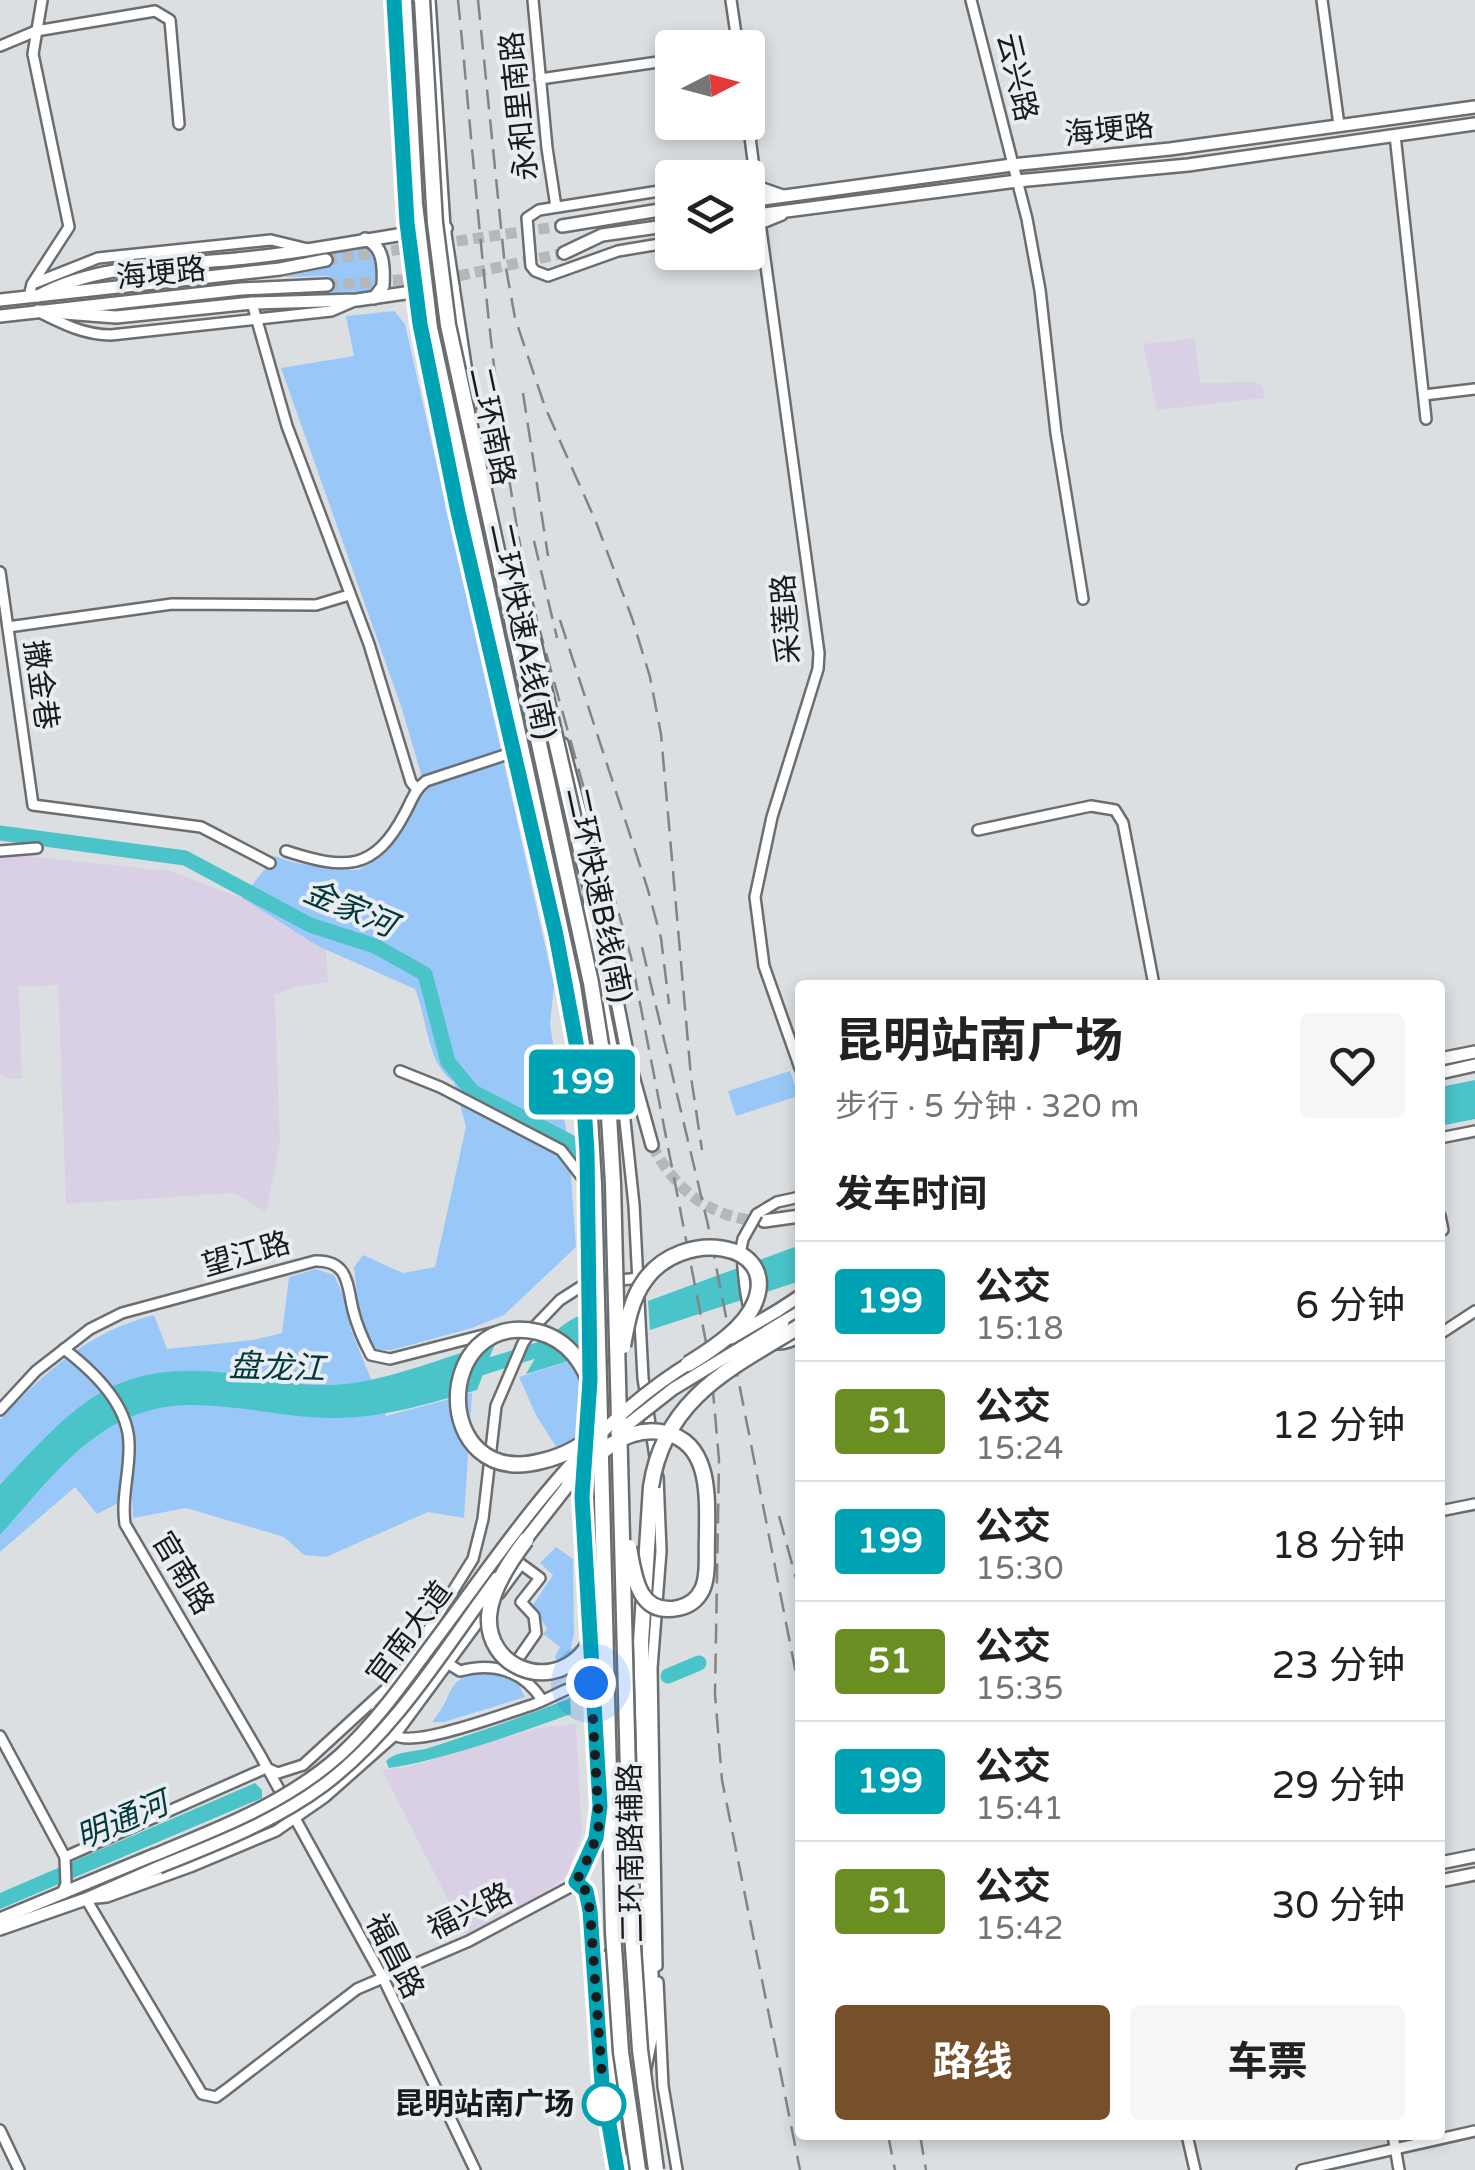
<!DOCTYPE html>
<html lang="zh">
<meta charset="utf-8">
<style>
:root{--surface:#fff;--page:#f6f6f6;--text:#222;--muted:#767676;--line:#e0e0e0;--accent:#75502b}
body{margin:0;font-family:"Varela Round","Noto Sans SC",sans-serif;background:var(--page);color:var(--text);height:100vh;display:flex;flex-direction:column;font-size:38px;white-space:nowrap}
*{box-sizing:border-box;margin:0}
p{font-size:32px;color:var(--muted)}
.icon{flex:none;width:55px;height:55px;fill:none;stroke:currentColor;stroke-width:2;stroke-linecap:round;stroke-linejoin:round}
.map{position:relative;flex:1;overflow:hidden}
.sheet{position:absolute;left:795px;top:980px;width:650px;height:1160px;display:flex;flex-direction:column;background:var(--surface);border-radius:10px;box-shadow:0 5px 15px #0003}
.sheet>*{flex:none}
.badge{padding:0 20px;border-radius:8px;font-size:35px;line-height:65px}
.needle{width:65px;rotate:84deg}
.fabs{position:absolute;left:655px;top:30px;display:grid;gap:20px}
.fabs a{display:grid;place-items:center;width:110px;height:110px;border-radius:10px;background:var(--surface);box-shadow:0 5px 15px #0003;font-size:50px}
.you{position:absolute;width:50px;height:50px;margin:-25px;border:8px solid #fff;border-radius:50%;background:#1a73e8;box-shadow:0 0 0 15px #1a73e833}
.map>.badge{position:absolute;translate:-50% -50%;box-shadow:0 0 0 5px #fff}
h2{padding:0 40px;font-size:38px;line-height:90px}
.round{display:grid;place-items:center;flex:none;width:105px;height:105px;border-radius:10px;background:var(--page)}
.head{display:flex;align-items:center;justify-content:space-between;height:170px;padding:0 40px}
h1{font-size:48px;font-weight:700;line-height:75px}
.button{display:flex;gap:20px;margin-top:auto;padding:20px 40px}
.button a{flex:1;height:115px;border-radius:10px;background:var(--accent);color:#fff;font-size:40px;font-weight:700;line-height:115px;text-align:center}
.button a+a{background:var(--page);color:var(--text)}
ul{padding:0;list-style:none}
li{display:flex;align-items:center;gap:30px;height:120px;padding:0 40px;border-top:2px solid var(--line)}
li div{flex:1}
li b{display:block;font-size:38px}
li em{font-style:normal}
li .badge{min-width:110px;font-weight:700;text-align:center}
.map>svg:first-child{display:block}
.industrial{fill:#dad0e5}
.green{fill:#99c8f8}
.water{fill:#4ac4c8}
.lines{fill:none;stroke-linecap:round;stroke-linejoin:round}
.river{stroke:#4ac4c8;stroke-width:15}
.major-tunnel{stroke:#b5b8ba;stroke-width:11;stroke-dasharray:11 5.5;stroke-linecap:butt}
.minor-casing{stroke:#6b6e71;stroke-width:14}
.major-casing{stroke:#6b6e71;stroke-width:16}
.highway-casing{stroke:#6b6e71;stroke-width:19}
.minor{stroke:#fff;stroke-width:9}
.major{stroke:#fff;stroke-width:11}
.highway{stroke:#fff;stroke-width:14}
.rail{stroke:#828486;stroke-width:2.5;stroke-dasharray:20 10;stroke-linecap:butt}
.minor-bridge-casing{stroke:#6b6e71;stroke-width:14;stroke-linecap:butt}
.major-bridge-casing{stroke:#6b6e71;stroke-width:16;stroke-linecap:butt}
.highway-bridge-casing{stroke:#6b6e71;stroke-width:19;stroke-linecap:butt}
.minor-bridge{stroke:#fff;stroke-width:9}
.major-bridge{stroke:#fff;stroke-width:11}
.highway-bridge{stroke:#fff;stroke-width:14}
.line-casing{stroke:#fff;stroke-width:22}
.line{stroke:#00a3b4;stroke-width:15}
.walk{stroke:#191a1b;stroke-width:10;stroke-dasharray:0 18}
.stop-dot{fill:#fff;stroke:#00a3b4;stroke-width:5}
.labels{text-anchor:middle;stroke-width:8;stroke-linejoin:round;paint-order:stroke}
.street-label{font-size:30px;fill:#191a1b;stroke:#e9ecf0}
.stop-label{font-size:30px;font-weight:bold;fill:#191a1b;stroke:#e9ecf0;text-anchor:end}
.water-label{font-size:32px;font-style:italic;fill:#003a3c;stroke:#e9ecf0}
</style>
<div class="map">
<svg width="1475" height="2170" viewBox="0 0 1475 2170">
<rect width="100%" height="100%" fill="#dcdfe2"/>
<!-- industrial -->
<g class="industrial">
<polygon points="1195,338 1200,383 1255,382 1263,386 1264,398 1157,410 1143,344"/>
<polygon points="17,855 170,871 242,898 326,950 328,982 295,987 275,995 280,1143 266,1212 233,1193 66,1204 58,985 19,987 22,1079 9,1079 0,1075 0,857"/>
<polygon points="576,1724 582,1833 566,1877 528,1904 466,1935 382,1770 408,1767 541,1727"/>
</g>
<!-- green -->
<g class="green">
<polygon points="367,243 375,248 379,283 369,291 331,294 329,276 284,277 328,267 326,248"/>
<path d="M394,311L405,324L554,985L550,1024L569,1149L576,1247L504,1315L472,1328L392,1350H378L370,1344L359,1313L354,1267L363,1255L403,1273L435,1267L466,1127L454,1082C427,1065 427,1017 415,989L318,946L242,898L275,856L291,862L332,869L359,870L384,854L422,793L421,774L401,706L281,368L354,356L346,316Z"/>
<polygon points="790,1071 798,1096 736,1116 728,1091"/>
<path d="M316,1269L334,1275L344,1297L351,1330L386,1416L472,1393L464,1518L428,1512L326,1557L304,1555L284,1537L186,1508L133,1518L132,1496L97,1514L75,1487L0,1552V1420C45,1372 89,1331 154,1315L167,1349L253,1340L282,1333L289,1277Z"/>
<polygon points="585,1356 574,1462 571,1457 565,1461 536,1415 519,1377"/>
<polygon points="556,1547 573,1559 574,1634 569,1656 557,1661 555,1657 560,1647 543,1634 547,1629 533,1605 553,1575 540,1563"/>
<path d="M492,1669L514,1676L525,1697L444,1722H432C459,1690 440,1679 492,1669Z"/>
</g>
<!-- water -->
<g class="water">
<polygon points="1475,1080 1475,1119 1440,1126 1440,1087"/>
<polygon points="800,1245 800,1281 650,1330 648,1301"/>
<path d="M585,1314V1356L526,1374C541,1348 555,1323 585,1314Z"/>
<path d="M496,1341L477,1390C430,1403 384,1418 335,1418C273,1419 204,1393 144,1412C82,1431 42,1489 0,1535V1485C74,1407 110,1360 227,1373C261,1377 299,1387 333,1385C382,1383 449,1356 496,1341Z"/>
<path d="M570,1698L571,1714C518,1733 444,1760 389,1768L386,1761C396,1751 415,1752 429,1748C477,1732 524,1717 570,1698Z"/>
<polygon points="255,1783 262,1790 262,1798 0,1909 0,1893"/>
</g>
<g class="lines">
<!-- river -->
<g class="river">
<polyline points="0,833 185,858 310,925 375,946 425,974 448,1062 473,1092 574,1144 584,1161"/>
<polyline points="465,1373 585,1335"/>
<polyline points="668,1676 699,1663"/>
</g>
<!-- major-tunnel -->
<g class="major-tunnel">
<polyline points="326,260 562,226"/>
<polyline points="327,285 458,276 564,253"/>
<path d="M652,1145C675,1189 708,1217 759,1221"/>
</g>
<!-- minor casing -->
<g class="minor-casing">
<g id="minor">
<path d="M394,0C398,96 400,193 414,289C439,464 487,637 528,809"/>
<polyline points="430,0 445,227 472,405"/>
<polyline points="533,0 547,148 556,207"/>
<polyline points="731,0 738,48"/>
<polyline points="971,0 1027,219 1040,290 1056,433 1083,599"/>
<polyline points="1322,0 1339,125"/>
<polyline points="0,46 36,31 155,11 170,20 179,124"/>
<polyline points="540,79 672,60"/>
<polyline points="748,121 758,200"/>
<polyline points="1395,135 1426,419"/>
<polyline points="748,183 783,195"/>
<polyline points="672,189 539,210 527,218 531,266 535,271 548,276 618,251 672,242"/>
<polyline points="759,215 819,653 818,669 772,817 755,897 764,966 800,1068"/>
<polyline points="748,229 782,215"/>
<polyline points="35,283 98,258 271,240 308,249"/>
<polyline points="29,297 32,284 69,227 33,54 42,0"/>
<polyline points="252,303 287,426 369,644 411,782 416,788"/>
<path d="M41,313C63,324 85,335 111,335L331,311L352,302"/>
<polyline points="1424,395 1475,389"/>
<polyline points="0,572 33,805 201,827 270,863"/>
<polyline points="8,627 172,604 316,605 349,595"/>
<polyline points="563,743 593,858 587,920 623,1102 634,1205 643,1378 655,1457"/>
<polyline points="978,830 1091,806 1115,810 1123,823 1154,985"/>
<polyline points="0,851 37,848"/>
<path d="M286,851C345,870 374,872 405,813C412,800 415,789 426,781L514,752"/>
<polyline points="400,1071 440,1087 561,1150 585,1181 588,1191"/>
<polyline points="1440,1138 1475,1131"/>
<polyline points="588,1204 590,1378"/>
<polyline points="757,1214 777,1202 800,1197"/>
<polyline points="1440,1216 1443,1230"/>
<path d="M742,1256C745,1288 748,1368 800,1337"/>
<polyline points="1440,1334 1475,1311"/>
<path d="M64,1349C93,1371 129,1405 129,1445C130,1472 121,1497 125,1524L259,1753L383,1978L475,2170"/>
<path d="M0,1410L36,1371L90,1329L122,1313L315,1261C349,1260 347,1285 353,1310C357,1326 364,1342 371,1355L390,1359L495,1332"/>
<polyline points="585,1443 590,1394"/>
<polyline points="1440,1511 1475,1504"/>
<polyline points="499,1594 521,1564 540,1578 521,1602 534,1616 536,1633 509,1672"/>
<polyline points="487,1610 395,1735 325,1797 276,1831 190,1867 107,1897 86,1899 202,2094 216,2097 227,2089 357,1989 469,1941 572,1886 593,1849 599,1817 582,1523 582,1468"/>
<path d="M447,1663L460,1671C493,1662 523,1670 542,1700"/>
<path d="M376,1710C382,1717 388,1729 395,1735C413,1749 509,1712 532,1705C552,1698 569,1685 591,1683"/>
<polyline points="0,1736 65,1857"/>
<polyline points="577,1882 586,1891 591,1911 608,2129"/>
<polyline points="62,1893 66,1884 65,1857 266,1768 278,1773 303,1765 399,1677 473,1559 483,1519 496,1406 523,1343 535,1326 560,1300 585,1284 639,1278"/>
<polyline points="657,1966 652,1668 661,1551 658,1477"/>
<polyline points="658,1982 663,2086 677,2170"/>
<polyline points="0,2130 19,2170"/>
<polyline points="1187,2135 1195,2170"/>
<polyline points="1393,2135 1399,2170"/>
<polyline points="1302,2170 1475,2131"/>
</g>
</g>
<!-- major casing -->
<g class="major-casing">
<g id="major">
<polyline points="748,201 1012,165 1170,149 1475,107"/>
<polyline points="748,216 1017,181 1188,165 1475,124"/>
<polyline points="562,226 672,208"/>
<path d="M365,239C384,245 384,268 383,286L374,298"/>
<polyline points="564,253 602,235 672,225"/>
<path d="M38,296C102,261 184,266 255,257C319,250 382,236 446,228"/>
<polyline points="0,300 280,269 326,260"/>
<polyline points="38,311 116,317 252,303 357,300 453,286"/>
<polyline points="0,316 241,289 327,285"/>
<polyline points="605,940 629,1062 652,1145"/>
<polyline points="1440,1059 1475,1052"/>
<polyline points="1440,1073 1475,1065"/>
<polyline points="764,1221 800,1216"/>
<polyline points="777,1311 800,1296"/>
<polyline points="783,1322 800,1312"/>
<polyline points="591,1683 606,1658"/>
<polyline points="1440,1863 1475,1856"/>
<polyline points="1440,1881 1475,1874"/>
<polyline points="0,1919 154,1855"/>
<polyline points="0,1929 86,1899 159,1867"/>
<polyline points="628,2170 633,2149"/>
</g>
</g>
<!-- highway casing -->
<g class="highway-casing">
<g id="highway">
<polyline points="583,859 605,940"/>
<polyline points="610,1956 606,2041 618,2170"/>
<polyline points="643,2070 652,2027 641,1642 651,1487"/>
</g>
</g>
<!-- minor -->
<use href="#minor" class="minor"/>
<!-- major -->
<use href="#major" class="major"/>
<!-- highway -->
<use href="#highway" class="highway"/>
<!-- rail -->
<g class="rail">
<path d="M458,0C478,198 490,398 529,592L631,957L711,1368L719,1460L715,1694L722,1780L800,2170"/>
<polyline points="478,0 504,257 515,318 545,407 596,522 632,618 650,677 661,734 691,1077 702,1150"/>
<polyline points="523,393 548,556"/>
<polyline points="534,541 557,638"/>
<polyline points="560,620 648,890 661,938 669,1004"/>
<polyline points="642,947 708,1225 800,1694"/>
<polyline points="779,1516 800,1593"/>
<polyline points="888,2135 895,2170"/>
<polyline points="920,2135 926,2170"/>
</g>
<!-- minor-bridge casing -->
<g class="minor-bridge-casing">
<polyline id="minor-bridge" points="741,1249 743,1239 757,1214"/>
</g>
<!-- major-bridge casing -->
<g class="major-bridge-casing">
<g id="major-bridge">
<polyline points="731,1338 777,1311"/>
<polyline points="617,1433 673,1389 783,1322"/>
<polyline points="523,1543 573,1479"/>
<path d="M154,1855C220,1828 286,1803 340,1755C376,1722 404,1682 432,1644C510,1540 580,1429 693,1361"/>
<path d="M159,1867C216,1844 274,1822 324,1785C396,1731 444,1649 497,1578"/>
</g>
</g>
<!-- highway-bridge casing -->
<g class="highway-bridge-casing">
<g id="highway-bridge">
<polyline points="404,0 415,204 430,328 573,986 588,1084 594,1184 613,1932 621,2052 638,2170"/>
<polyline points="422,0 435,223 448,325 591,983 607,1082 613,1184 632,1932 640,2050 656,2170"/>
<polyline points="503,557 518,585 525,605 583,859"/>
<path d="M623,1346C627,1323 631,1299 645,1280C682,1228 779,1241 755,1302C745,1328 711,1350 688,1364"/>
<path d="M595,1398C587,1368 570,1340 538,1332C432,1308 429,1491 542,1461C564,1456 585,1444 602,1429"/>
<path d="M569,1484C594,1457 625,1423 666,1433C712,1444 707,1500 707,1537C706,1554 709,1575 702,1590C697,1600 688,1606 678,1608C638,1616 634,1576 629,1547"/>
<path d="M651,1487C664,1398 731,1368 800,1326"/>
<path d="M526,1540C510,1561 491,1589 489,1616C486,1667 547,1691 581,1655C592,1643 596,1627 600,1612"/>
</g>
</g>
<!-- minor-bridge -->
<use href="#minor-bridge" class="minor-bridge"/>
<!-- major-bridge -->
<use href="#major-bridge" class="major-bridge"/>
<!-- highway-bridge -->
<use href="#highway-bridge" class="highway-bridge"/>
</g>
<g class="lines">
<!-- line casing -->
<g class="line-casing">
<polyline id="line" points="394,0 407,223 420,324 458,512 556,935 582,1075 587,1152 590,1380 582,1497 600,1806 596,1838 576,1882 586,1891 590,1911 602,2084 617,2170"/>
</g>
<!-- line -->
<use href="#line" class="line"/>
<!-- walk -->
<polyline class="walk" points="591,1683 599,1825 592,1850 576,1882 586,1891 590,1911 604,2104"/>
</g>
<!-- markers -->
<circle class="stop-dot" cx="604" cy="2104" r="20"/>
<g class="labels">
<!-- street labels -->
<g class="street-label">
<text transform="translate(1017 77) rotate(77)" y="10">云兴路</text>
<text transform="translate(519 106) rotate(-96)" y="10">永和里南路</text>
<text transform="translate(1109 130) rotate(-6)" y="10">海埂路</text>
<text transform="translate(161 273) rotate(-6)" y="10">海埂路</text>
<text transform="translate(492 426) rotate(78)" y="10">二环南路</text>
<text transform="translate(786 619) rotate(-94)" y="10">采莲路</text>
<text transform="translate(523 631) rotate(78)" y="10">二环快速A线(南)</text>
<text transform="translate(41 685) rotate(82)" y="10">撒金巷</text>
<text transform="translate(599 895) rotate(78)" y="10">二环快速B线(南)</text>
<text transform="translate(246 1254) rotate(-16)" y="10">望江路</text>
<text transform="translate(183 1573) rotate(59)" y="10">官南路</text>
<text transform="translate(409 1633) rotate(-53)" y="10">官南大道</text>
<text transform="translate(631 1853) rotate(-91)" y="10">二环南路辅路</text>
<text transform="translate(470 1911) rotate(-26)" y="10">福兴路</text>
<text transform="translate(395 1956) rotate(63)" y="10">福昌路</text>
</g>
<!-- stop labels -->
<g class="stop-label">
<text x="574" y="2114">昆明站南广场</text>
</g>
<!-- water labels -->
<g class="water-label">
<text transform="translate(350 908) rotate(23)" y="11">金家河</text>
<text transform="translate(277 1367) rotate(2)" y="11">盘龙江</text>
<text transform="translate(122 1820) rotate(-23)" y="11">明通河</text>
</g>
</g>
</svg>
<div class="fabs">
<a><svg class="needle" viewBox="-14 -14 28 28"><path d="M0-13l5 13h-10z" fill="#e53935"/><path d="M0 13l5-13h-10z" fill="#767676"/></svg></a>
<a><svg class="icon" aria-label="layers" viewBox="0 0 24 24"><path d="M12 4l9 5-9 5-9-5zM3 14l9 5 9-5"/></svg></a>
</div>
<div class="you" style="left:591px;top:1683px"></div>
<b class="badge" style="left:582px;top:1082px;background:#00a3b4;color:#fff">199</b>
<section class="sheet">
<div class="head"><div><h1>昆明站南广场</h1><p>步行 · 5 分钟 · 320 m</p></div><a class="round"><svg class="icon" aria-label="heart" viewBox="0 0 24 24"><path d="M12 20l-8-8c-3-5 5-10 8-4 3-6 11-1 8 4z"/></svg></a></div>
<h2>发车时间</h2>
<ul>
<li><span class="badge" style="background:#00a3b4;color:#fff">199</span><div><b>公交</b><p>15:18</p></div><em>6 分钟</em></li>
<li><span class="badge" style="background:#6b8e23;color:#fff">51</span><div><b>公交</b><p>15:24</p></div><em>12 分钟</em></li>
<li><span class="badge" style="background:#00a3b4;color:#fff">199</span><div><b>公交</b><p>15:30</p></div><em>18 分钟</em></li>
<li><span class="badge" style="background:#6b8e23;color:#fff">51</span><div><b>公交</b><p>15:35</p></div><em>23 分钟</em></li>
<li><span class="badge" style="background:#00a3b4;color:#fff">199</span><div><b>公交</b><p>15:41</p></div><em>29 分钟</em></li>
<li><span class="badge" style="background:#6b8e23;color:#fff">51</span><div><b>公交</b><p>15:42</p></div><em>30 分钟</em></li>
</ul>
<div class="button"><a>路线</a><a>车票</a></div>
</section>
</div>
